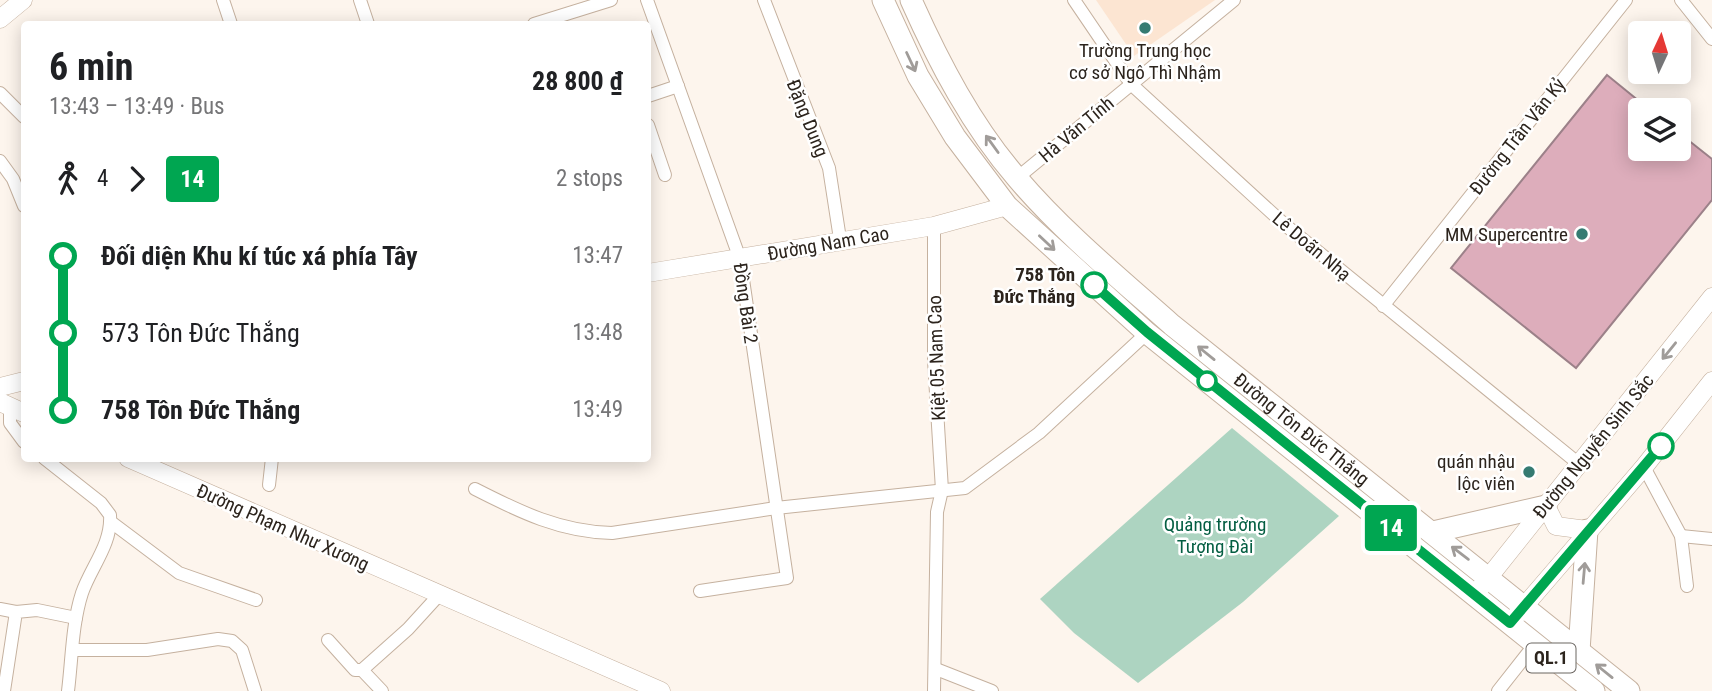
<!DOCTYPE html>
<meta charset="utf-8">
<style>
:root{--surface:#fff;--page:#f6f6f6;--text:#202124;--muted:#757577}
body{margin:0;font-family:"Roboto Condensed",sans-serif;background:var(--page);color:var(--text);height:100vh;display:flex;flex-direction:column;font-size:26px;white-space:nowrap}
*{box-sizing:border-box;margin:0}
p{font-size:23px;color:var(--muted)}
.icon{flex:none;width:38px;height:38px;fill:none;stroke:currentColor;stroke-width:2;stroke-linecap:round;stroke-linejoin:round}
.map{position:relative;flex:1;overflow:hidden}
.drawer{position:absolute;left:21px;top:21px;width:630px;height:441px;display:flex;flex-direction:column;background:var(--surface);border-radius:7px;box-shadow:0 4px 18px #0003}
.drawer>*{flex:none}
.badge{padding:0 14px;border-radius:5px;font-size:24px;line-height:46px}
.needle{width:46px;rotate:4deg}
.controls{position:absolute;left:1628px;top:21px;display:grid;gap:14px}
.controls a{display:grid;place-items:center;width:63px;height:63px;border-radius:7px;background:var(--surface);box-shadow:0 4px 18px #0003;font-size:35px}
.map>.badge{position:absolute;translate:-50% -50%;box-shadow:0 0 0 4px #fff}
.legs{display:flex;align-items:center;gap:10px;height:77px;padding:0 28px;font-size:23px}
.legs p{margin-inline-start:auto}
.headline{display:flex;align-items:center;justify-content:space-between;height:119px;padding:0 28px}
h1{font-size:38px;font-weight:700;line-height:52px}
ul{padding:0 28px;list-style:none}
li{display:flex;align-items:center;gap:24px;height:77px;font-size:26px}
li i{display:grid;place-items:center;width:10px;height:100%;margin:0 9px;background:currentColor}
li i::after{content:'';width:18px;height:18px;margin:-9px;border:5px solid;border-radius:50%;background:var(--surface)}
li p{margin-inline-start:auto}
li:first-child i{background:linear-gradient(#0000 50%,currentColor 0)}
li:last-child i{background:linear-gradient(currentColor 50%,#0000 0)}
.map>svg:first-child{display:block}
.built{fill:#fce5d2}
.green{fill:#add4c1}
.building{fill:#ddadbb;stroke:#9c8189;stroke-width:2}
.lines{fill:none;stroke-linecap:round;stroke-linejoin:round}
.street-casing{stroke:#c5b19f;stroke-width:14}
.secondary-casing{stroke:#c5b19f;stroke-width:19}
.highway-casing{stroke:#c5b19f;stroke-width:23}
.street{stroke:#fff;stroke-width:12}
.secondary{stroke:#fff;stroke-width:18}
.highway{stroke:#fff;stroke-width:21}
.oneway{stroke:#a09c99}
.line-1-casing{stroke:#fff;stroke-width:16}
.line-1{stroke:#00a651;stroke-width:10}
.poi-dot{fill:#357b72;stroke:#fff;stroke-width:2.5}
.stop-1-dot{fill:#fff;stroke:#00a651;stroke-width:3.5}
.labels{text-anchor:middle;stroke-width:5;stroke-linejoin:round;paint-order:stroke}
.shield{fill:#fff;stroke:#6b6661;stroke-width:2}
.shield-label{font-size:18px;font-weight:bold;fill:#2c241d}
.poi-label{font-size:19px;fill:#2c241d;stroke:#fff;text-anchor:end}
.street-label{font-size:19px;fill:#2c241d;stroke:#fff}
.stop-label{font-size:19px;font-weight:bold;fill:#2c241d;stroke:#fff;text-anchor:end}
.park-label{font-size:19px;fill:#045e42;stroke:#fff}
</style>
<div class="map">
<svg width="1712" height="691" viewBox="0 0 1712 691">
<rect width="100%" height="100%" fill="#fdf5ed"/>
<!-- built -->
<polygon class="built" points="1096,0 1215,0 1134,56"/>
<!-- green -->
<polygon class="green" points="1232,428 1339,516 1243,602 1138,683 1074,633 1040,599"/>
<!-- building -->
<polygon class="building" points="1607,75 1650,110 1640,110 1640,149 1678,149 1678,132 1712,159 1712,200 1576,368 1451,268"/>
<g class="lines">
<!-- street casing -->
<g class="street-casing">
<g id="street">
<polyline points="223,0 231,24"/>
<polyline points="360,0 368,24"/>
<polyline points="647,0 740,259 787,578 700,591"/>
<polyline points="764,0 829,168 840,239"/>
<polyline points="1074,0 1131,84 1284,224 1579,464"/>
<polyline points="1681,0 1712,39"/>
<polyline points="534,24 611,0"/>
<polyline points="0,93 24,117"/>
<polyline points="648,96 678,86"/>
<polyline points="648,125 665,175"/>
<polyline points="0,161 13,179 24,206"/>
<polyline points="1017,178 1234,0"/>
<polyline points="934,226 934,361 942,490 937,512 934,691"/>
<polyline points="1383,306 1626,0"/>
<polyline points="10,407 10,423 24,442"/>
<path d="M44,458L101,503L110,515C112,544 91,567 82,593C72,624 72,659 68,691"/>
<polyline points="1644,467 1681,536 1687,586"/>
<polyline points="269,485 272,458"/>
<path d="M475,489C520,512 561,532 612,533L776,508L965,488L1039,433L1147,333"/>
<polyline points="111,522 179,573 256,600"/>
<polyline points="1681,536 1712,539"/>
<polyline points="0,609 16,612"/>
<polyline points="328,640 355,670 362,670 382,691"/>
<polyline points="73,650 147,650 218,639 232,641 242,650 255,691"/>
<polyline points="936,669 992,691"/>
<polyline points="362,670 408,629 439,595"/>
<polyline points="4,691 16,612 37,610 76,618"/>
<polyline points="1498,691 1535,644"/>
</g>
</g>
<!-- secondary casing -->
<g class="secondary-casing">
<g id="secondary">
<polyline points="0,19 23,0"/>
<polyline points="648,273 934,226 1007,206"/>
<polyline points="0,387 24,381"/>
<polyline points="0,402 24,413"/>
<polyline points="128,458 661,691"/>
<polyline points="1546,506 1556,526 1587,530"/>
<polyline points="1481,587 1712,297"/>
<polyline points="1515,617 1644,467 1712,381"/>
</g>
</g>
<!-- highway casing -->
<g class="highway-casing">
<g id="highway">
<polyline points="883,0 918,76 955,137 1007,206 1147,333 1594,691"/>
<path id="s1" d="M911,0C939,63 972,126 1017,178C1063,232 1119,278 1172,325L1629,691"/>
<polyline points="1433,532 1546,506"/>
<polyline points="1579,651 1587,530"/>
</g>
</g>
<!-- street -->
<use href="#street" class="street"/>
<!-- secondary -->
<use href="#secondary" class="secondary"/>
<!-- highway -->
<use href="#highway" class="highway"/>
</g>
<!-- one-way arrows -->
<defs><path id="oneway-shaft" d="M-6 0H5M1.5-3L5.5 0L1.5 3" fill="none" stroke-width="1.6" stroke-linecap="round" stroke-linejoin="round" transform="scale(1.75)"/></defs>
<g class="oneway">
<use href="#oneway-shaft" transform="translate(911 62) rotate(65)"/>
<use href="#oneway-shaft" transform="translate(992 144) rotate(-126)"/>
<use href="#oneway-shaft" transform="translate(1047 243) rotate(43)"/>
<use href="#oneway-shaft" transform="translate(1669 351) rotate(129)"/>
<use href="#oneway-shaft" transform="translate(1206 353) rotate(-141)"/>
<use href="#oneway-shaft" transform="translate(1460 553) rotate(-143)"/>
<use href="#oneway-shaft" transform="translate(1584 573) rotate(-85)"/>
<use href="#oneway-shaft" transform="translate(1604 671) rotate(-141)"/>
</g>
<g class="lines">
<!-- line-1 casing -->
<g class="line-1-casing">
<polyline id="line-1" points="1094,285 1147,332 1510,623 1661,446"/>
</g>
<!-- line-1 -->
<use href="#line-1" class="line-1"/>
</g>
<!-- markers -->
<g class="poi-dot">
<circle cx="1145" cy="28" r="7"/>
<circle cx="1582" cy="234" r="7"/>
<circle cx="1529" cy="472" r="7"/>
</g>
<g class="stop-1-dot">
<circle cx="1094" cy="285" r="12"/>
<circle cx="1207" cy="381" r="9"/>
<circle cx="1661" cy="446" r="12"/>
</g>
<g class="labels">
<!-- shield labels -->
<rect class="shield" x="1526.5" y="643.5" width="49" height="29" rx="5"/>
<g class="shield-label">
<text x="1551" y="664">QL.1</text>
</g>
<!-- poi labels -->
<g class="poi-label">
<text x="1145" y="57" text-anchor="middle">Trường Trung học<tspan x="1145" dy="22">cơ sở Ngô Thì Nhậm</tspan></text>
<text x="1568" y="241">MM Supercentre</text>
<text x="1515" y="468">quán nhậu<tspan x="1515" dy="22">lộc viên</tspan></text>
</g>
<!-- street labels -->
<g class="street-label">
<text transform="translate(808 118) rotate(68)" y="7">Đặng Dung</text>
<text transform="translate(1076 129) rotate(-40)" y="7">Hà Văn Tính</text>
<text transform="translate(1517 136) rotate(-52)" y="7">Đường Trần Văn Kỷ</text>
<text transform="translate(828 243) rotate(-10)" y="7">Đường Nam Cao</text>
<text transform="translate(1312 246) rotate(40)" y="7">Lê Doãn Nhạ</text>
<text transform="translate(746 303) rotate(82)" y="7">Đồng Bài 2</text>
<text transform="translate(936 358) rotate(-92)" y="7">Kiệt 05 Nam Cao</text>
<text dy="7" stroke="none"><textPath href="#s1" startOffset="588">Đường Tôn Đức Thắng</textPath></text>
<text transform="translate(1593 446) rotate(-51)" y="7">Đường Nguyễn Sinh Sắc</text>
<text transform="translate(283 527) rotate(24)" y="7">Đường Phạm Như Xương</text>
</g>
<!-- stop labels -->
<g class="stop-label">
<text x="1075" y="281">758 Tôn<tspan x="1075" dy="22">Đức Thắng</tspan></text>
</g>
<!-- park labels -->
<g class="park-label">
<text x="1215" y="531">Quảng trường<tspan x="1215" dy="22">Tượng Đài</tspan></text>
</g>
</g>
</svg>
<div class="controls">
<a><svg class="needle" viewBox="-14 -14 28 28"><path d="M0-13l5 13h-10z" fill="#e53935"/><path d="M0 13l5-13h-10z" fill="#757577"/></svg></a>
<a><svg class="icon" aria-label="layers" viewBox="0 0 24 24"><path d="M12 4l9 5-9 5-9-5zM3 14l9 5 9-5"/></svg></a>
</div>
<b class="badge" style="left:1391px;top:528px;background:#00a651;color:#fff">14</b>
<section class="drawer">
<div class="headline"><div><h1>6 min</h1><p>13:43 – 13:49 · Bus</p></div><b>28 800 ₫</b></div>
<div class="legs"><svg class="icon" aria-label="walk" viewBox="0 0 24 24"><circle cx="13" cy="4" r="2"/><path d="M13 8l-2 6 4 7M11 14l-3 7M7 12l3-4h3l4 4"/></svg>4<svg class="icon" aria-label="forward" viewBox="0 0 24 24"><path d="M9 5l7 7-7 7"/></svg><b class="badge" style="background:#00a651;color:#fff">14</b><p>2 stops</p></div>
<ul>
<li><i style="color:#00a651"></i><b>Đối diện Khu kí túc xá phía Tây</b><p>13:47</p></li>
<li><i style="color:#00a651"></i><span>573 Tôn Đức Thắng</span><p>13:48</p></li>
<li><i style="color:#00a651"></i><b>758 Tôn Đức Thắng</b><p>13:49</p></li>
</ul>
</section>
</div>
